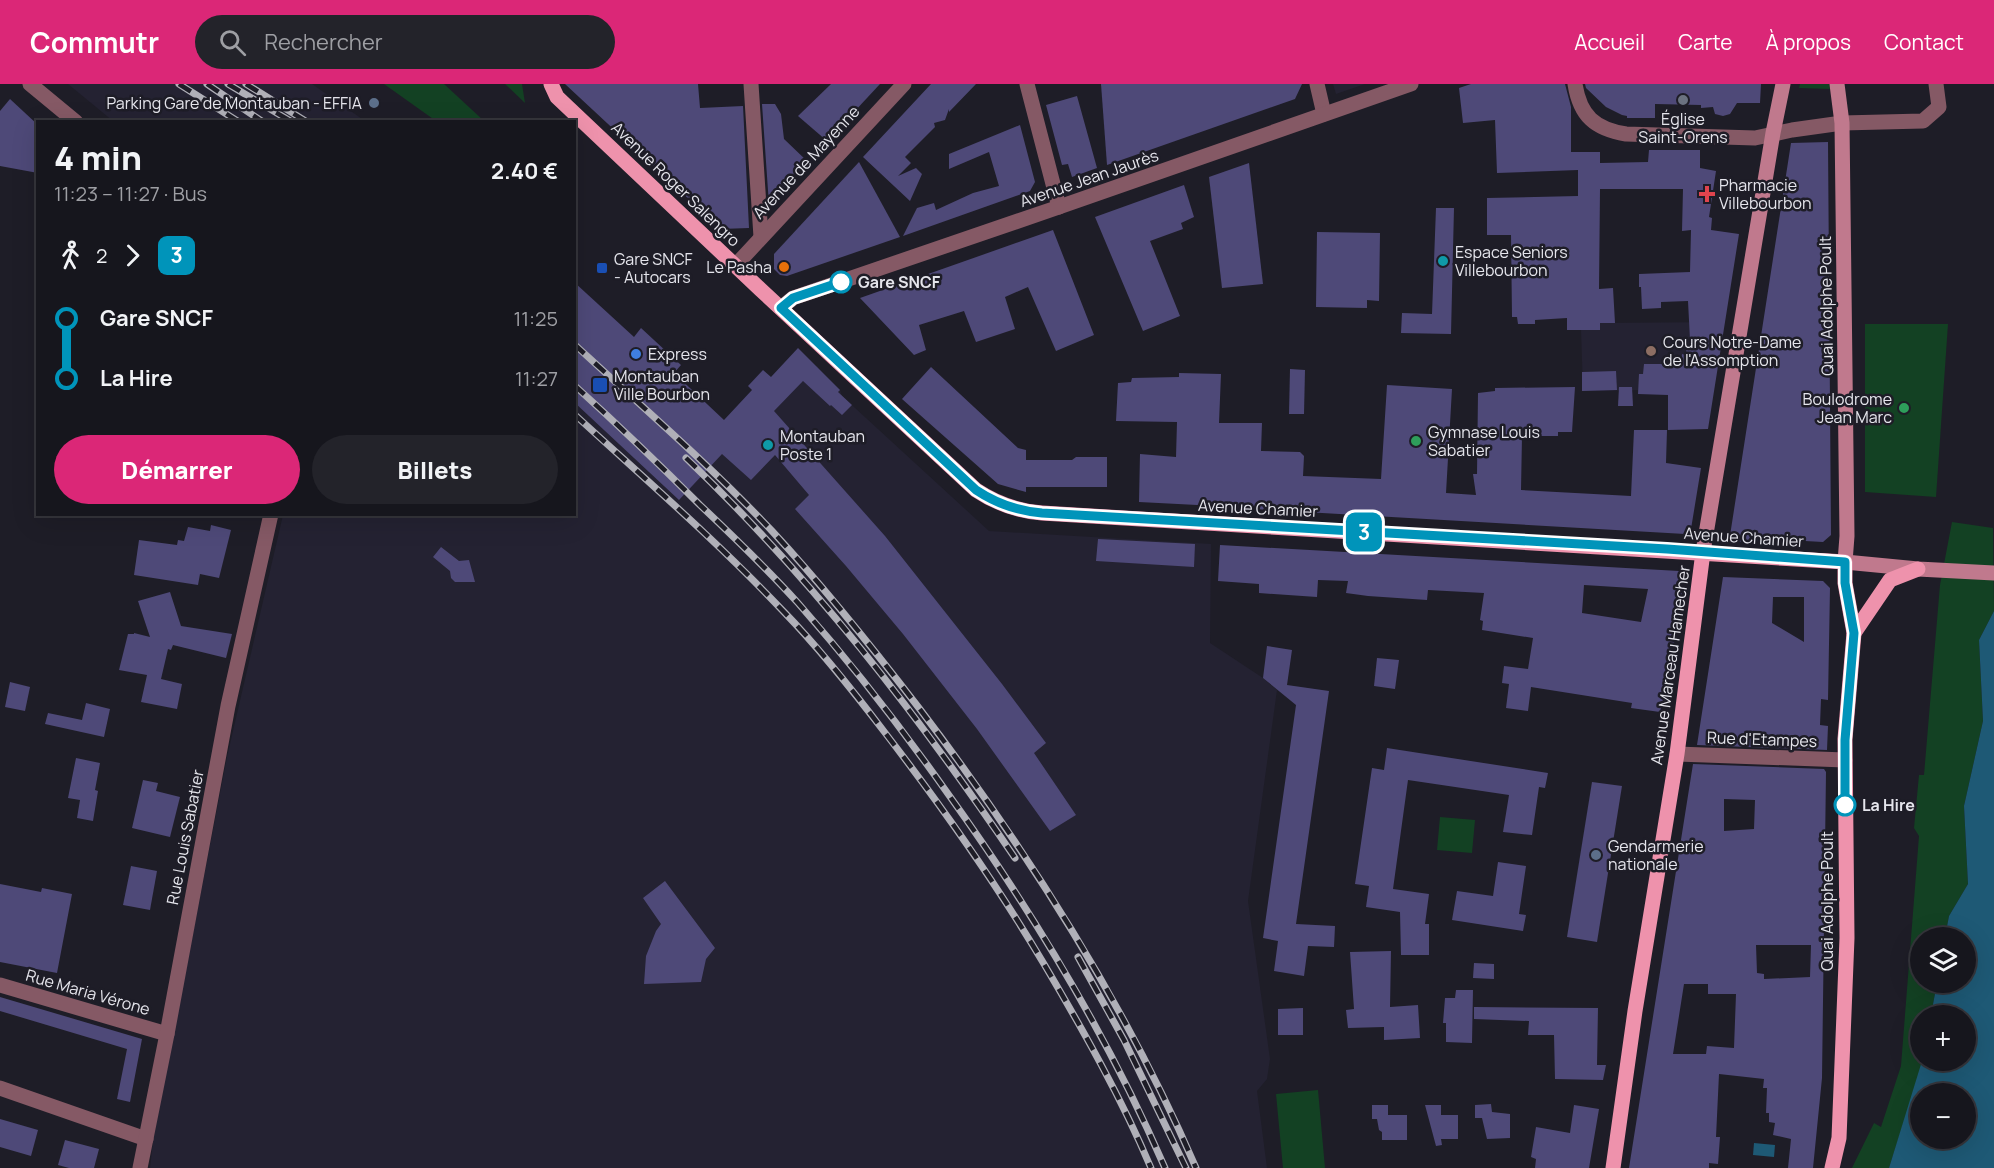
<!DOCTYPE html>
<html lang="fr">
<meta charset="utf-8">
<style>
:root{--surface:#16161d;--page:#23232a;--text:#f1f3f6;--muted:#9e9fa4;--line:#35353b;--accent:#db2777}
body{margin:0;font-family:Manrope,sans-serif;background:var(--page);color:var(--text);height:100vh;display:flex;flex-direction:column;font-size:22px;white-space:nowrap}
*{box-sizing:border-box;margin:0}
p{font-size:20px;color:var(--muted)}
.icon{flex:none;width:33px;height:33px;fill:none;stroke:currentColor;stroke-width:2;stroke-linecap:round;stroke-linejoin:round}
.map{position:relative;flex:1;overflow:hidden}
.panel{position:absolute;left:36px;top:36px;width:540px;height:396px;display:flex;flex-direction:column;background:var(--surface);border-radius:0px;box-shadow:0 6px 24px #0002,0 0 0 2px var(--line)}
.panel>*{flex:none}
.badge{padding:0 12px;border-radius:9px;font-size:21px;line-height:39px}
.fabs{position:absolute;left:1910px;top:843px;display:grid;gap:12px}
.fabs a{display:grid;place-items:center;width:66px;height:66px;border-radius:50%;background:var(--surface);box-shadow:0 6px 24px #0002,0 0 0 2px var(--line);font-size:30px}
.map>.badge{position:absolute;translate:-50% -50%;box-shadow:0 0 0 3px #fff}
.legs{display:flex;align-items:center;gap:9px;height:66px;padding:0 18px;font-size:20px}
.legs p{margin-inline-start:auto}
.head{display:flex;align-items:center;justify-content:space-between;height:102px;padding:0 18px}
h1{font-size:33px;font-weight:800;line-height:45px}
.button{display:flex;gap:12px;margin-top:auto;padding:12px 18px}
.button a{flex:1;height:69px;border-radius:36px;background:var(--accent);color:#fff;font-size:24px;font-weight:800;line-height:69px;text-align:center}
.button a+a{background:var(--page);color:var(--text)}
ul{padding:0 18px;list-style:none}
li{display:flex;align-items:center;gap:21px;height:60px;font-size:22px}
li i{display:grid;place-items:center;width:9px;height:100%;margin:0 8px;background:currentColor}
li i::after{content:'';width:15px;height:15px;margin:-8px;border:4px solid;border-radius:50%;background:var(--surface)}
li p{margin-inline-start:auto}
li:first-child i{background:linear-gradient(#0000 50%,currentColor 0)}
li:last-child i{background:linear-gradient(currentColor 50%,#0000 0)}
header{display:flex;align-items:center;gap:36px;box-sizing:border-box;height:84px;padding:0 30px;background:var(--accent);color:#fff}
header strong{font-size:28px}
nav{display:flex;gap:33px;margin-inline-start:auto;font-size:21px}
.search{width:420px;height:54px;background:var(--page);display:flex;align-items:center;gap:15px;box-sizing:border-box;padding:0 21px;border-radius:33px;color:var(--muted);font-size:22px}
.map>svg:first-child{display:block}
.built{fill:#242232}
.green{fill:#134123}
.water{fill:#1e5975;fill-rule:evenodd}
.building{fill:#4e4978;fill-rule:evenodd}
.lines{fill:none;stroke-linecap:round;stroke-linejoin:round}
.minor{stroke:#855965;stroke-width:15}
.tertiary{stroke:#855965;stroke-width:15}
.secondary{stroke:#c0798d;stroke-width:15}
.primary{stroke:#ee92ac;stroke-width:15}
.rail-casing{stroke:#b0b0b8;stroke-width:7}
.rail{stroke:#1e1d27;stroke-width:4.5;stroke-dasharray:14;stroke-linecap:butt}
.line-1-casing{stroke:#fff;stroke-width:14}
.line-1{stroke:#0094ba;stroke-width:9}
.worship-dot{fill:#6b7280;stroke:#1e1d27;stroke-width:2}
.service-dot{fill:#5c6f8a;stroke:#1e1d27;stroke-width:2}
.health-dot{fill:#e0444e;stroke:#1e1d27;stroke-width:2}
.culture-dot{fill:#0f9aa8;stroke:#1e1d27;stroke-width:2}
.food-dot{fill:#e8710a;stroke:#1e1d27;stroke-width:2}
.transit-dot{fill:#1a4fb4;stroke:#1e1d27;stroke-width:2}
.stop-1-dot{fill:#fff;stroke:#0094ba;stroke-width:3}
.education-dot{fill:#8d6e63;stroke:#1e1d27;stroke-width:2}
.shop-dot{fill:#3f7fe0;stroke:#1e1d27;stroke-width:2}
.leisure-dot{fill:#2e9e5b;stroke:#1e1d27;stroke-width:2}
.labels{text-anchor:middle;stroke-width:5;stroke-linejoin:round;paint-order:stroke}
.poi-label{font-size:16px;fill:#e5e5ec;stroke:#1e1d27;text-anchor:start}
.street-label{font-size:16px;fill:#e5e5ec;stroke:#1e1d27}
.stop-label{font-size:16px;font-weight:bold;fill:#e5e5ec;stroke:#1e1d27;text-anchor:start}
</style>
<header>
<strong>Commutr</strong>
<div class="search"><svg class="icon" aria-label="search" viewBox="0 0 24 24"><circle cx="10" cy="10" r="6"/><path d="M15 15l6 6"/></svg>Rechercher</div>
<nav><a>Accueil</a><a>Carte</a><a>À propos</a><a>Contact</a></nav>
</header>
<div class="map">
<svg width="1994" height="1084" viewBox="0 0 1994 1084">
<rect width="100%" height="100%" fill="#1e1d27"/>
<!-- built -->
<g class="built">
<polygon points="68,0 312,0 365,37 113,37"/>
<polygon points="1333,0 1365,0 1336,10"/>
<polygon points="575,231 722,369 788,312 817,282 820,287 840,306 842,312 989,447 1211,460 1210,559 1263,594 1277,606 1248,817 1270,975 1267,995 1257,1007 1267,1084 150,1084 153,1057 227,673 283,431 574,430"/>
<polygon points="1724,238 1714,305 1583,307 1581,246 1600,246 1600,239"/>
</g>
<!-- green -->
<g class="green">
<polygon points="384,0 444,0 484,37 436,37"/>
<polygon points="505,0 522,0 525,19"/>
<polygon points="1800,0 1829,0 1830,5 1799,4"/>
<polygon points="1865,240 1948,240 1936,413 1865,408"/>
<polygon points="1952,438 1993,444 1994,527 1979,556 1983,637 1964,722 1968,800 1949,832 1945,853 1920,854 1920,898 1937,899 1931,931 1920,932 1920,976 1922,977 1921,984 1889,1084 1852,1084 1874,1039 1881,1043 1901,982 1919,752 1914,744 1919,691 1924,691 1940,501"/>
<polygon points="1440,733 1475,736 1472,769 1437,766"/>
<polygon points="1318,1006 1325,1084 1283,1084 1276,1010"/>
</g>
<!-- water -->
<g class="water">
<path d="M1994,527V1084H1889L1922,977L1965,976V932L1931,931L1937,899L1965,898V854L1945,853L1949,832L1968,800L1964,722L1983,637L1979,556ZM1920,1010H1965V1054H1920Z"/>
<polygon points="1754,1059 1775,1061 1774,1073 1753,1071"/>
</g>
<!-- building -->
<g class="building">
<polygon points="565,0 698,0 700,24 743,22 749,144 721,145"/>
<polygon points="831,0 880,0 827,57 798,32"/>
<polygon points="931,0 976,0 949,28 949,25 945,36 934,39 935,43 905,73 911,79 898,92 916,84 922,90 910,117 863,73"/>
<polygon points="1101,0 1302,0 1295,15 1107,81"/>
<polygon points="1471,0 1565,0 1571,23 1571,68 1600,68 1600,79 1648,78 1649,66 1700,66 1700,84 1716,87 1709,133 1712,134 1711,146 1739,150 1708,345 1668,346 1668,311 1638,310 1639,290 1643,290 1644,280 1681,280 1682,270 1686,271 1687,256 1690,256 1688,217 1661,218 1661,224 1642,225 1641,203 1639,203 1639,190 1690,188 1691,146 1682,147 1683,105 1600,105 1599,205 1613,204 1615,239 1600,239 1600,246 1567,246 1567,234 1535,236 1535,240 1518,240 1517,233 1512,233 1511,151 1487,151 1487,114 1578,112 1578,86 1497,89 1495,36 1463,39 1459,4"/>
<polygon points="1585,0 1761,0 1760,19 1737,19 1730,30 1723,32 1715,30 1713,23 1701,24 1701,21 1655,20 1655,34 1627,34 1627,32 1622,31 1606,23 1586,4"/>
<polygon points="1077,12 1097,84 1072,93 1068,80 1062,81 1046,21"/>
<polygon points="10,15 38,41 38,89 0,82 0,27"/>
<polygon points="762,20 775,20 781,30 784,55 808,78 769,121"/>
<polygon points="1020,41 1035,98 1030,107 903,152 917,124 934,119 936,126 973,109 999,102 989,68 949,85 949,70"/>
<polygon points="1828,58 1831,451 1823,458 1770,455 1770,457 1729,458 1791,59"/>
<polygon points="859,78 900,153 787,192 780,191 774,185 774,170"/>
<polygon points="1249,79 1263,200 1222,204 1209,93"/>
<polygon points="1184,101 1194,133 1181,139 1183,145 1150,157 1180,232 1143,247 1095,133"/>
<polygon points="1436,124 1454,124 1451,250 1401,249 1402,229 1432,230"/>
<polygon points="1053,146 1094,251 1056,267 1028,203 1005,213 1015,245 976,258 964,227 919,241 926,266 914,271 860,214"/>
<polygon points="1317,148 1380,149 1379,217 1367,216 1367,224 1316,223"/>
<polygon points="574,198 634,253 641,244 681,281 674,289 724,336 752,306 748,302 763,286 771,293 798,264 840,306 838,308 852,321 842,331 831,321 830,322 803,297 774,327 885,452 1002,600 1046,659 1034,669 1076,731 1050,747 977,645 903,550 846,482 795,425 809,411 775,371 751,396 722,370 679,416 574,318"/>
<polygon points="931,283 1018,364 1026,366 1026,376 1072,376 1076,373 1107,373 1107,403 1026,403 1026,408 998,400 902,315"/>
<polygon points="1290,285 1305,286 1304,330 1289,330"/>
<polygon points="1616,287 1617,306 1582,307 1582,288"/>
<polygon points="1179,289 1221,290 1219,339 1262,339 1261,367 1300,368 1304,372 1303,392 1381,395 1387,301 1452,305 1446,409 1476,411 1473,390 1477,390 1478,309 1495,307 1495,304 1575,303 1572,348 1558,348 1558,352 1522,352 1521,406 1631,412 1634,346 1667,346 1666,379 1701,384 1691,445 1685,450 1236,424 1236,423 1139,418 1140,370 1176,373 1177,338 1116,337 1118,299 1131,298 1132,294 1179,293"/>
<polygon points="1619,303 1632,303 1633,322 1618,322"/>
<polygon points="211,441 231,446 219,494 200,490 198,501 134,491 139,456 177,461 178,456 184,457 188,443 210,447"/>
<polygon points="1098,455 1195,460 1194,483 1096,477"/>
<path d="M1220,461L1679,487L1684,495L1669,592L1660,628L1631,624L1632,619L1531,603L1528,627L1506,624L1509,600L1502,599L1504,582L1528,585L1533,554L1482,546L1483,537L1480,536L1484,509L1428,506L1427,516L1368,512L1346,509L1348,497L1318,496L1317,513L1259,509V500L1218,497ZM1584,501L1648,505L1641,538L1582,529Z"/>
<polygon points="441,463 459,477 469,476 475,498 455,498 451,494 450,487 433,473"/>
<path d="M1723,493L1823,497L1830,504L1828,616L1821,615L1820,641L1828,642L1827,666L1697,661ZM1773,513H1804V558L1772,539Z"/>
<polygon points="170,508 181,542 232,550 226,574 173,561 171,566 168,565 161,595 182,600 177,625 141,618 147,591 119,586 128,550 134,550 134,549 150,553 138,517"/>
<polygon points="1267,562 1292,566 1287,601 1329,607 1296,840 1335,842 1334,863 1308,862 1304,892 1274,887 1278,857 1263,854 1296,621 1263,594"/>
<polygon points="1377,574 1399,576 1395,605 1374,602"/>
<polygon points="10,598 30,603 25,627 5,623"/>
<polygon points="86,619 110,625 104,653 45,640 48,629 82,636"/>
<polygon points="1387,664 1548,689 1545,704 1539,703 1532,751 1503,748 1509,711 1408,696 1393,805 1429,810 1425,840 1429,840 1429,871 1401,871 1400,828 1366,823 1369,802 1355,800 1372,684 1384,686"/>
<polygon points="76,674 100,679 95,706 98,707 93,737 77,734 80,716 68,714"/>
<path d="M1693,680L1824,685L1826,688L1822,994L1813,1084H1788L1791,1055L1773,1051L1775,1039L1769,1038V1029H1766L1767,1004H1763L1764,995L1719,990L1716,1053H1720L1718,1080L1709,1079V1084H1629ZM1724,715L1755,716L1754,745L1724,747ZM1756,861H1811L1810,893L1764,895V890L1757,889ZM1684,900H1708V910H1736L1734,964L1707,962L1706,970H1673Z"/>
<polygon points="143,696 158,699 156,707 180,713 170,753 132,744"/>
<polygon points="1592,698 1622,702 1597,858 1567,853"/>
<polygon points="1498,778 1526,782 1519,830 1526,831 1523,847 1452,836 1457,807 1493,812"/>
<polygon points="131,782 157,787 150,826 123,821"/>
<polygon points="665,797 715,864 706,875 701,898 644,900 646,872 656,847 661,840 643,814"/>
<polygon points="0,800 41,808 42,804 72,810 57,889 0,878"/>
<polygon points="1391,867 1390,923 1418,921 1420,954 1384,956 1384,943 1348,944 1346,926 1354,925 1350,868"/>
<polygon points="1474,879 1494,880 1494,895 1473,894"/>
<polygon points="1456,906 1473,906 1472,959 1446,958 1446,939 1443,939 1445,914 1455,914"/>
<polygon points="0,913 142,955 130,1018 117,1015 127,965 0,927"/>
<polygon points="1474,923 1598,924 1597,981 1606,981 1603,996 1555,995 1554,951 1528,951 1529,937 1474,935"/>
<polygon points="1303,924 1303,951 1278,951 1278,925"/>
<polygon points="1491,1020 1492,1028 1510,1030 1510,1054 1487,1055 1482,1034 1475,1034 1475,1021"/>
<polygon points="1372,1021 1388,1021 1388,1031 1407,1031 1407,1056 1382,1056 1382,1048 1379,1046 1377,1035 1372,1035"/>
<polygon points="1425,1021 1441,1021 1441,1031 1458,1031 1458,1055 1441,1055 1442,1061 1436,1062"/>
<polygon points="1574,1021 1599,1025 1589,1084 1535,1084 1536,1075 1531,1073 1536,1043 1570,1049"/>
<polygon points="0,1035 38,1046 31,1072 0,1063"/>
<polygon points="65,1056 99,1065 94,1084 69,1084 58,1081"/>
</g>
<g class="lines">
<!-- minor -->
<g class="minor">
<polyline points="30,0 76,38"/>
<polyline points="751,0 761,153"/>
<polyline points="1027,0 1059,123"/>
<polyline points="1317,0 1324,30"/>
<path d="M1575,0C1580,32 1595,45 1626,50L1755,54L1792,46L1842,39L1923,37L1939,23L1936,0"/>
<polyline points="735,182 904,0"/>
<polyline points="1677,670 1845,676"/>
<polyline points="0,901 167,950"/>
<polyline points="0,1004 146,1055"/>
<polyline points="140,1084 167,950 228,622 271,430"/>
</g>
<!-- tertiary -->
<polyline class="tertiary" points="781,224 793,214 1059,123 1411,0"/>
<!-- secondary -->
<g class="secondary">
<polyline points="1837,0 1842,39 1847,452 1845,478 1918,485 1994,489"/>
<polyline points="1703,468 1773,49 1783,0"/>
</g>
<!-- primary -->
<g class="primary">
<path d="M551,0L557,13L761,206L976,406C997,420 1017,427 1042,429L1845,478V499L1854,549L1845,655L1847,854L1839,1054L1832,1084"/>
<polyline points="1854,549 1890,496 1918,485"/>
<polyline points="1613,1084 1635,927 1677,670 1703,468"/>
</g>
<!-- rail casing -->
<g class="rail-casing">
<g id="rail">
<polyline points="179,0 239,38"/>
<polyline points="207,0 263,38"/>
<polyline points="228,0 292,38"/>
<polyline points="246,0 307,38"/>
<path d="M574,260C641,322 710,381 772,447C824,503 872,563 919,624C1027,766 1125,919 1196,1084"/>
<path d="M574,301C617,340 659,380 700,421C734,453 767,485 798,519C851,579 900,642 946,707C1031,825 1107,950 1165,1084"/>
<path d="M574,330C645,395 718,458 784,528C821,566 854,608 886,650C943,724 996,799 1044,880C1083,946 1121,1013 1151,1084"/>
<path d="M686,374C812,494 918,631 1015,774"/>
<polyline points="1078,873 1124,956 1186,1084"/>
</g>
</g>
<!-- rail -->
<use href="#rail" class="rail"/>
</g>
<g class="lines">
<!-- line-1 casing -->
<g class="line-1-casing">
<path id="line-1" d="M841,198L793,214L781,224L976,406C997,420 1017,427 1042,429L1667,465L1845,478V499L1854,549L1845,656V721"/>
</g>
<!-- line-1 -->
<use href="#line-1" class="line-1"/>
</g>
<!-- markers -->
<circle class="worship-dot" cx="1683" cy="16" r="6"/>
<g class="service-dot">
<circle cx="374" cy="19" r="6"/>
<circle cx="1596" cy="771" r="6"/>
</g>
<path class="health-dot" d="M1704 101h6v6h6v6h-6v6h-6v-6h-6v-6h6z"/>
<g class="culture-dot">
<circle cx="1443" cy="177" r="6"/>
<circle cx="768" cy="361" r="6"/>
</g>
<circle class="food-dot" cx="784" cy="183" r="6"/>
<g class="transit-dot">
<rect x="596" y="178" width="12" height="12" rx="3"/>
<rect x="592" y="293" width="16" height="16" rx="3"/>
</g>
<g class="stop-1-dot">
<circle cx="841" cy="198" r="10"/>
<circle cx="1845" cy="721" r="10"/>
</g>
<circle class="education-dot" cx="1651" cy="267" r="6"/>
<circle class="shop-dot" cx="636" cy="270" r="6"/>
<g class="leisure-dot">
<circle cx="1904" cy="324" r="6"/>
<circle cx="1416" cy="357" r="6"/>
</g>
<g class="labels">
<!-- poi labels -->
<g class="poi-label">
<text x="362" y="25" text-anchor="end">Parking Gare de Montauban - EFFIA</text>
<text x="1683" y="41" text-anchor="middle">Église<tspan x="1683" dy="18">Saint-Orens</tspan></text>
<text x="1719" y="107">Pharmacie<tspan x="1719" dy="18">Villebourbon</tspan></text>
<text x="1455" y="174">Espace Seniors<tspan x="1455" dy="18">Villebourbon</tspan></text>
<text x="614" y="181">Gare SNCF<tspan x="614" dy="18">- Autocars</tspan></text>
<text x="772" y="189" text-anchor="end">Le Pasha</text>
<text x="1663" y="264">Cours Notre-Dame<tspan x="1663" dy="18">de l'Assomption</tspan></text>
<text x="648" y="276">Express</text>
<text x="614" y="298">Montauban<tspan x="614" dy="18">Ville Bourbon</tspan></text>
<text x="1892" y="321" text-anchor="end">Boulodrome<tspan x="1892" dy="18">Jean Marc</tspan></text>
<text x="1428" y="354">Gymnase Louis<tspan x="1428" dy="18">Sabatier</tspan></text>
<text x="780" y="358">Montauban<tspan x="780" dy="18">Poste 1</tspan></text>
<text x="1608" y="768">Gendarmerie<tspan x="1608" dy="18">nationale</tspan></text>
</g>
<!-- street labels -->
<g class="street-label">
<text transform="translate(806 78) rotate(-47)" y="6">Avenue de Mayenne</text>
<text transform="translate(1089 94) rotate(-19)" y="6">Avenue Jean Jaurès</text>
<text transform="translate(676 100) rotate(44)" y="6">Avenue Roger Salengro</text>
<text transform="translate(1826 222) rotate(-91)" y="6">Quai Adolphe Poult</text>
<text transform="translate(1258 424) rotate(3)" y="6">Avenue Chamier</text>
<text transform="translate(1744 453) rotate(4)" y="6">Avenue Chamier</text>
<text transform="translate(1670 581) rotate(-82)" y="6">Avenue Marceau Hamecher</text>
<text transform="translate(1762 655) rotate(2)" y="6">Rue d'Etampes</text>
<text transform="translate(185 753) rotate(-79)" y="6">Rue Louis Sabatier</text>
<text transform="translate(1827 817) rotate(-90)" y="6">Quai Adolphe Poult</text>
<text transform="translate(88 908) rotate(16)" y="6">Rue Maria Vérone</text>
</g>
<!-- stop labels -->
<g class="stop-label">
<text x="858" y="204">Gare SNCF</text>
<text x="1862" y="727">La Hire</text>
</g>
</g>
</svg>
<div class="fabs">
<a><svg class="icon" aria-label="layers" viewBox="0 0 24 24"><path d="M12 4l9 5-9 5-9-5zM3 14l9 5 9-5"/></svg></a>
<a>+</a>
<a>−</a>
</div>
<b class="badge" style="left:1364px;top:448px;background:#0094ba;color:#fff">3</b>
<section class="panel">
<div class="head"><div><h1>4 min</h1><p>11:23 – 11:27 · Bus</p></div><b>2.40 €</b></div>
<div class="legs"><svg class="icon" aria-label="walk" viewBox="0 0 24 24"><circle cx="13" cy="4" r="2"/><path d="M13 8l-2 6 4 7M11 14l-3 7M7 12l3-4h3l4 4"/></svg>2<svg class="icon" aria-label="forward" viewBox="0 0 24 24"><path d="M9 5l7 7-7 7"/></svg><b class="badge" style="background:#0094ba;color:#fff">3</b></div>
<ul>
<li><i style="color:#0094ba"></i><b>Gare SNCF</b><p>11:25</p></li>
<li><i style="color:#0094ba"></i><b>La Hire</b><p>11:27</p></li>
</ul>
<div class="button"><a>Démarrer</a><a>Billets</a></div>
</section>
</div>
